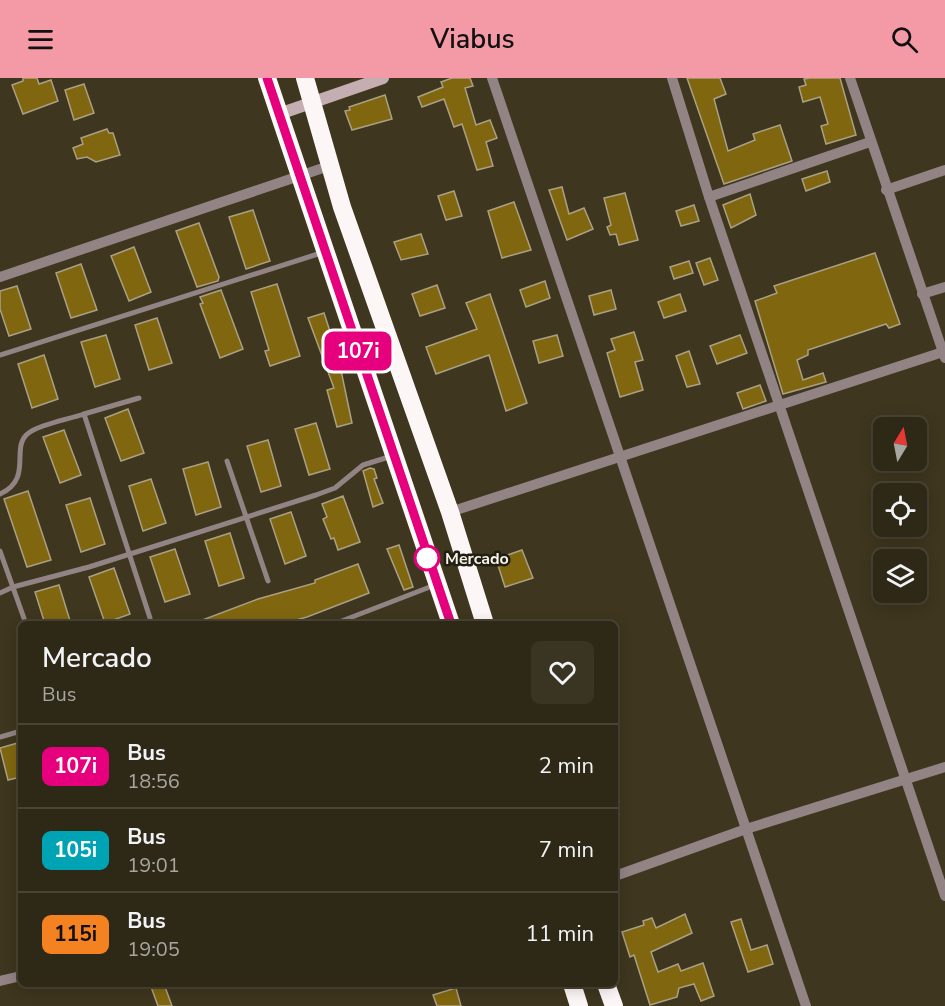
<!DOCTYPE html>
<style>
:root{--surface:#2e2816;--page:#3a3423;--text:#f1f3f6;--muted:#a7a6a1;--line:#494435;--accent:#f49aa6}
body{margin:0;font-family:"Nunito Sans",sans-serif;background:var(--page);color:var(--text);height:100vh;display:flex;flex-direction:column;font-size:22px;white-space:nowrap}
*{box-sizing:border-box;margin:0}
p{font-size:20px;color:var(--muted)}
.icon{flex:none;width:33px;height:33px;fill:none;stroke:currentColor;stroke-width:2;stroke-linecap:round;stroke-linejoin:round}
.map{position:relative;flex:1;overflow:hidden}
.side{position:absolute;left:18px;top:543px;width:600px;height:366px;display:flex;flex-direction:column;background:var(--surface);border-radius:9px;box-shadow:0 3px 15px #0003,0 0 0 2px var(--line)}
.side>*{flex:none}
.badge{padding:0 12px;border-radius:9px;font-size:21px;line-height:39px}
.needle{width:39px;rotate:10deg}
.tools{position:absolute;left:873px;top:339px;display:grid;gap:12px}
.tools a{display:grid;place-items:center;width:54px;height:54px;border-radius:9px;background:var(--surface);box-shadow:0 3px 15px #0003,0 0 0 2px var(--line);font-size:30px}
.map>.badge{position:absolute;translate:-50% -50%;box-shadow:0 0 0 3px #fff}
.round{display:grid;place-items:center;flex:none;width:63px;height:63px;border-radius:9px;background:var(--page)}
.summary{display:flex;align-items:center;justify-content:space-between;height:102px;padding:0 24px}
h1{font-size:28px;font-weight:600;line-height:45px}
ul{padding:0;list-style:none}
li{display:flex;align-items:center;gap:18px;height:84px;padding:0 24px;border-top:2px solid var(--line)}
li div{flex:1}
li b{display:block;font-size:22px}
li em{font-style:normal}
li .badge{min-width:66px;font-weight:700;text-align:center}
header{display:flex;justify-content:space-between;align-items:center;height:78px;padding:0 24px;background:var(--accent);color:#111;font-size:27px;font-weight:600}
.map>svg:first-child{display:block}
.building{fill:#80670f;stroke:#aaa085;stroke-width:1.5}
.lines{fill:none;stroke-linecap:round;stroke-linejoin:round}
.lane{stroke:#928385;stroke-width:5}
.street{stroke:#928385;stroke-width:10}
.secondary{stroke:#c5aeb1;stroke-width:12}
.highway{stroke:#fdf6f7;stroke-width:18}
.line-casing{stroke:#fff;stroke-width:14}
.line{stroke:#e6007e;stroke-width:9}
.stop-dot{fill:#fff;stroke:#e6007e;stroke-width:3}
.labels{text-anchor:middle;stroke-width:5;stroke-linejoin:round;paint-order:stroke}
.stop-label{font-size:16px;font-weight:bold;fill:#f8f3e5;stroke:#211e13;text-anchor:start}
</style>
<header><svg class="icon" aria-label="menu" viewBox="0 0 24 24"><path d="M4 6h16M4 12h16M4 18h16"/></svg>Viabus<svg class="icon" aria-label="search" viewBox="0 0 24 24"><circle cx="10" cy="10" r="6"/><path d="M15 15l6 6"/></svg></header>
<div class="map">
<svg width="945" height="928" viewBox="0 0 945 928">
<rect width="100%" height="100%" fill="#3e361e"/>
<!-- building -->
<g class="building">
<polygon points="23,0 37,0 39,6 51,2 58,23 23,36 12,7 23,3"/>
<polygon points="452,0 470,0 473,8 465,10 476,47 490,42 497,60 486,64 493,88 477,92 462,46 454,49 444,21 422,29 418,19 443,9 441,4"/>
<polygon points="687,0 720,0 726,16 714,21 728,73 755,62 753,56 780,47 792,83 724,106"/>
<polygon points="810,0 840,0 856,57 826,66 821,48 828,46 820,19 803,24 799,9 806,7 804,1"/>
<polygon points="84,6 94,35 74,42 65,12"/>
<polygon points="385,17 392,41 352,52 345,33 350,32 349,29"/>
<polygon points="107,51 109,55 113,55 120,77 96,84 87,79 77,81 73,70 83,66 81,60"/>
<polygon points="827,93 830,104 806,113 802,101"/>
<polygon points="562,109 569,136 584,130 593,151 567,162 549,112"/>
<polygon points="454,113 462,138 446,142 438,118"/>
<polygon points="625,115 638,162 619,167 616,156 610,157 607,149 611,147 604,120"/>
<polygon points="750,116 756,137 731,150 723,127"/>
<polygon points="514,124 531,172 502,180 488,133"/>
<polygon points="694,127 699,143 681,148 676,133"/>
<polygon points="253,132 270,183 246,191 229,139"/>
<polygon points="199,145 219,199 218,203 197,209 176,153"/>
<polygon points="421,156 428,176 401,182 394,164"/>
<polygon points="134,169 151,214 129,223 111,178"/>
<polygon points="875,175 900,246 889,250 886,246 808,272 808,277 797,282 803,302 823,295 826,304 783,316 755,223 777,215 774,208"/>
<polygon points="710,180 718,202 704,207 696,185"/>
<polygon points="689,183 693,195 674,201 670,189"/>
<polygon points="81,186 97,232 71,240 56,195"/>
<polygon points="545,203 550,220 526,229 520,212"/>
<polygon points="277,206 300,278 270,288 265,273 269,272 251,214"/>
<polygon points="437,207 445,230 420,238 412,216"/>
<polygon points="17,208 31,251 9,258 0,231 0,213"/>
<polygon points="221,212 243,271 220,280 200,226 203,225 200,219"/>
<polygon points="611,212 616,231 594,237 589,218"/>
<polygon points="490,216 527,325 506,333 489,277 436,296 426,269 477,251 466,225"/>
<polygon points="680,216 686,233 664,240 658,224"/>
<polygon points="324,235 338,278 352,345 337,349 327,312 334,310 308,240"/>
<polygon points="157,240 172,285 149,292 135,247"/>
<polygon points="634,254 643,282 635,284 643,312 620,319 607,275 615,272 611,261"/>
<polygon points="106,257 120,301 95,309 81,264"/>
<polygon points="557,257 563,278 539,285 533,263"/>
<polygon points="740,257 747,275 717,286 710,268"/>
<polygon points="689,273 700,306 687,309 676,278"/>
<polygon points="44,277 58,321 32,330 18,286"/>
<polygon points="760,307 766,323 743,331 737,315"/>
<polygon points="128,331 144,375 121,383 105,340"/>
<polygon points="316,345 330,391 309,397 295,351"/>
<polygon points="64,352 81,397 60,405 43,359"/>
<polygon points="268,362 281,408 261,414 247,368"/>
<polygon points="208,384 221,429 196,437 183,391"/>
<polygon points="370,390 374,391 377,400 374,401 383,425 373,429 363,393"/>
<polygon points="151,401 166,445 143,453 129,408"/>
<polygon points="28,413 51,482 27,489 4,421"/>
<polygon points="343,418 360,464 338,472 334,460 331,461 323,441 327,439 322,426"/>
<polygon points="90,420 105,466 81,474 66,427"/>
<polygon points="291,434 306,478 285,486 270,441"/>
<polygon points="230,455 244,500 219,508 205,463"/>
<polygon points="399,467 413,509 404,512 387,471"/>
<polygon points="175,471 190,516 165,524 150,479"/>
<polygon points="522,472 533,500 505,509 496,481"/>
<polygon points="358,486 369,515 307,539 282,546 192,546 258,521 315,505 315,502"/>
<polygon points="114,490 130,536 105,545 89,499"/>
<polygon points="59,507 71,546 45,546 35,514"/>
<polygon points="21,664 21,699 8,702 0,670"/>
<polygon points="685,836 692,855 651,874 658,894 678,886 681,893 703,885 714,918 701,923 694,906 679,910 677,919 650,927 634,877 630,879 622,854 644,847 643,843 652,840 656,850"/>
<polygon points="741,841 751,872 767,867 773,886 748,894 731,844"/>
<polygon points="150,906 164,906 172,928 158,928"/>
<polygon points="456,910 461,928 437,928 433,917"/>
</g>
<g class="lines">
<!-- lane -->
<g class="lane">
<polyline points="0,277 321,175"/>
<polyline points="84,336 139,320"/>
<polyline points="227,383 268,503"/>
<path d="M0,416C35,400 8,368 30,354C42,346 70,341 84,336L150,540"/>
<polyline points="0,473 26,546"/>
<polyline points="0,515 13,509 89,489 316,417 335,410 363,387 392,378"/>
<polyline points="334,546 435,507"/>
<polyline points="0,659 21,653"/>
</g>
<!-- street -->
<g class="street">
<polyline points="492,0 806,928"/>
<polyline points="672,0 709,119 945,818"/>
<polyline points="850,0 945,280"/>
<polyline points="886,112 945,92"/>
<polyline points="709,119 870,64"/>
<polyline points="0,199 329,88"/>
<polyline points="922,216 945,209"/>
<polyline points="450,434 943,274"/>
<polyline points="615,798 746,751 945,689"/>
<polyline points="0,903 21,898"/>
</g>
<!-- secondary -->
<polyline class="secondary" points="279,36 383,0"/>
<!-- highway -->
<g class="highway">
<polyline points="267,0 451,546"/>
<polyline points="305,0 342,129 450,434 485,546"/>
<polyline points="572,906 579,928"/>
<polyline points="606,906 614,928"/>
</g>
</g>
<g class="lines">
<!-- line casing -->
<g class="line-casing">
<polyline id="line" points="267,0 451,546"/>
</g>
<!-- line -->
<use href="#line" class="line"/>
</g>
<!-- markers -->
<circle class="stop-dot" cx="427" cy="480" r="12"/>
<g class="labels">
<!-- stop labels -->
<g class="stop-label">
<text x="445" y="486">Mercado</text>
</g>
</g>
</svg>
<div class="tools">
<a><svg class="needle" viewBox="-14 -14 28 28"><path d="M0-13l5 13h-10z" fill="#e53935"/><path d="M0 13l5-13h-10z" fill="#a7a6a1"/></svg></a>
<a><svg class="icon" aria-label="locate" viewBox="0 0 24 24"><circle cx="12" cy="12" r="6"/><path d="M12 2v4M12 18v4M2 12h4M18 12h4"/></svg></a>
<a><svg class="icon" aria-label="layers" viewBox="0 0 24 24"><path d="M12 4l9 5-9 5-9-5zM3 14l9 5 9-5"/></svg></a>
</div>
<b class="badge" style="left:358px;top:273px;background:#e6007e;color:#fff">107i</b>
<section class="side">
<div class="summary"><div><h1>Mercado</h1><p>Bus</p></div><a class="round"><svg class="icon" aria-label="heart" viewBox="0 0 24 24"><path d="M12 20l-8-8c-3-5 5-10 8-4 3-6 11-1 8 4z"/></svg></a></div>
<ul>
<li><span class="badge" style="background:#e6007e;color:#fff">107i</span><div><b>Bus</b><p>18:56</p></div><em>2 min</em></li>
<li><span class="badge" style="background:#00a3b4;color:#fff">105i</span><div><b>Bus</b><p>19:01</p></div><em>7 min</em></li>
<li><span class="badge" style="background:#f58220;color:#111">115i</span><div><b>Bus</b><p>19:05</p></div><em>11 min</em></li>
</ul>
</section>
</div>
